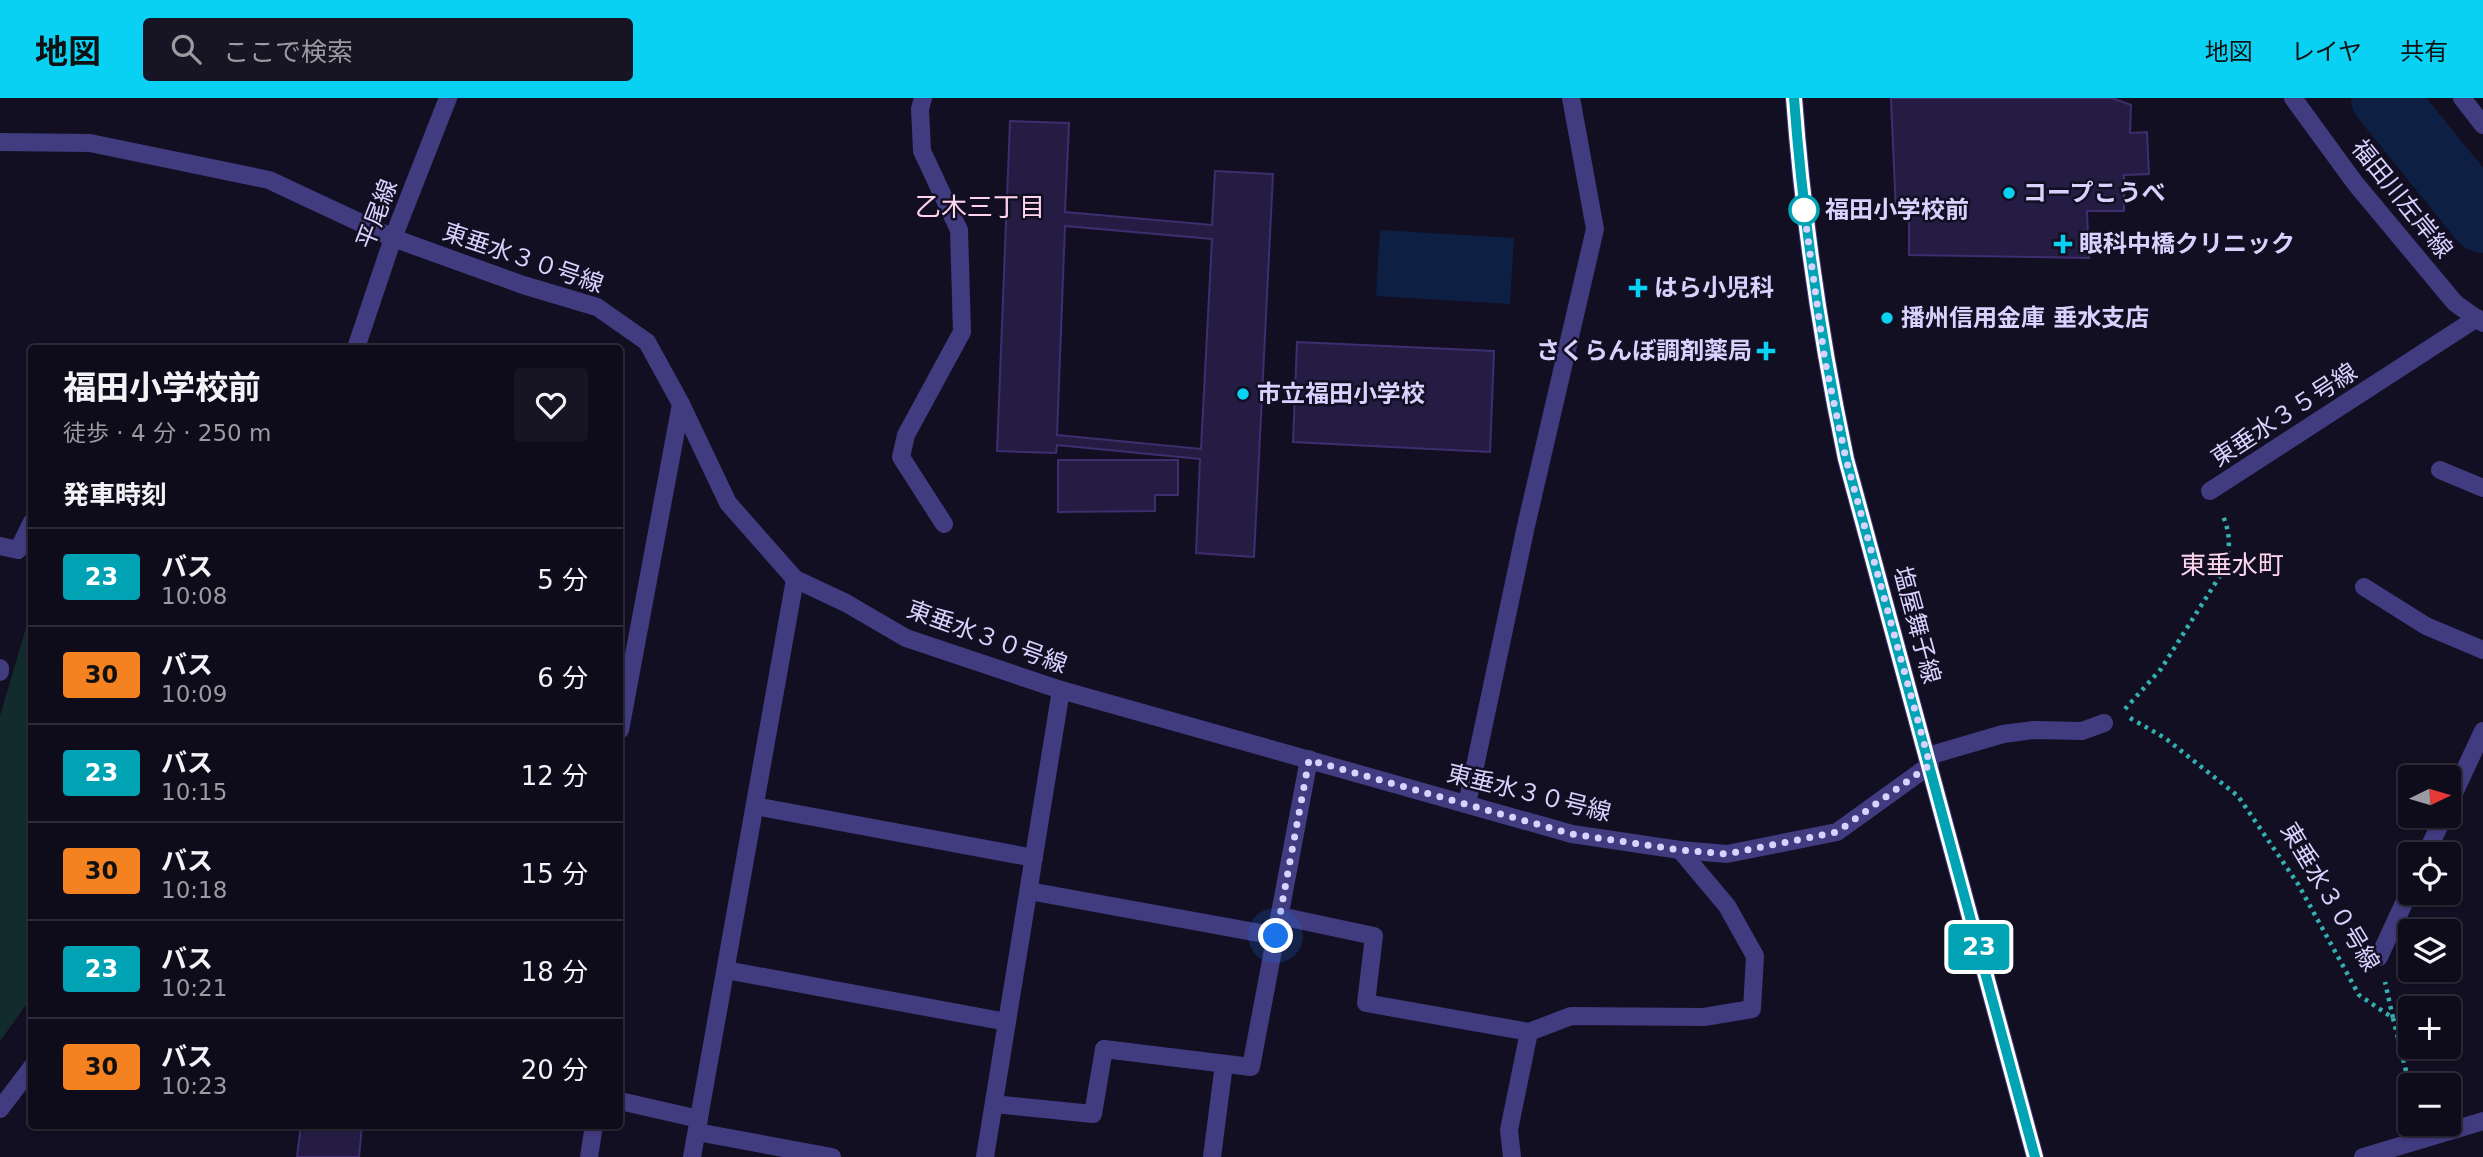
<!DOCTYPE html>
<html lang="ja">
<meta charset="utf-8">
<style>
:root{--surface:#0e0b1a;--page:#171423;--text:#f1f3f6;--muted:#9b9ba2;--line:#2e2b39;--accent:#08d1f4}
body{margin:0;font-family:"DejaVu Sans","Noto Sans JP",sans-serif;background:var(--page);color:var(--text);height:100vh;display:flex;flex-direction:column;font-size:26px;white-space:nowrap}
*{box-sizing:border-box;margin:0}
p{font-size:23px;color:var(--muted)}
.icon{flex:none;width:38px;height:38px;fill:none;stroke:currentColor;stroke-width:2;stroke-linecap:round;stroke-linejoin:round}
.map{position:relative;flex:1;overflow:hidden}
.details{position:absolute;left:28px;top:247px;width:595px;height:784px;display:flex;flex-direction:column;background:var(--surface);border-radius:7px;box-shadow:0 2px 5px #0004,0 0 0 2px var(--line)}
.details>*{flex:none}
.badge{padding:0 14px;border-radius:5px;font-size:24px;line-height:46px}
.needle{width:46px;rotate:85deg}
.controls{position:absolute;left:2398px;top:667px;display:grid;gap:14px}
.controls a{display:grid;place-items:center;width:63px;height:63px;border-radius:7px;background:var(--surface);box-shadow:0 2px 5px #0004,0 0 0 2px var(--line);font-size:35px}
.you{position:absolute;width:35px;height:35px;margin:-18px;border:5px solid #fff;border-radius:50%;background:#1a73e8;box-shadow:0 0 0 10px #1a73e833}
.map>.badge{position:absolute;translate:-50% -50%;box-shadow:0 0 0 4px #fff}
h2{padding:0 35px;font-size:26px;line-height:63px}
.round{display:grid;place-items:center;flex:none;width:74px;height:74px;border-radius:7px;background:var(--page)}
.head{display:flex;align-items:center;justify-content:space-between;height:119px;padding:0 35px}
h1{font-size:33px;font-weight:700;line-height:52px}
ul{padding:0;list-style:none}
li{display:flex;align-items:center;gap:21px;height:98px;padding:0 35px;border-top:2px solid var(--line)}
li div{flex:1}
li b{display:block;font-size:26px}
li em{font-style:normal}
li .badge{min-width:77px;font-weight:700;text-align:center}
header{display:flex;align-items:center;gap:42px;box-sizing:border-box;height:98px;padding:0 35px;background:var(--accent);color:#111}
header strong{font-size:33px}
nav{display:flex;gap:38px;margin-inline-start:auto;font-size:24px}
.search{width:490px;height:63px;background:var(--page);display:flex;align-items:center;gap:18px;box-sizing:border-box;padding:0 24px;border-radius:7px;color:var(--muted);font-size:26px}
.map>svg:first-child{display:block}
.green{fill:#122c2d}
.water{fill:#0d1f43}
.lines{fill:none;stroke-linecap:round;stroke-linejoin:round}
.river{stroke:#0d1f43;stroke-width:66}
.building{fill:#251c43;stroke:#3e2e6f;stroke-width:2;fill-rule:evenodd}
.path{stroke:#33b1b0;stroke-width:4.5;stroke-dasharray:3.5 5;stroke-linecap:butt}
.service{stroke:#413b80;stroke-width:18}
.pedestrian{stroke:#413b80;stroke-width:18}
.minor{stroke:#413b80;stroke-width:18}
.tertiary{stroke:#413b80;stroke-width:18}
.line-casing{stroke:#fff;stroke-width:16}
.line{stroke:#00a3b4;stroke-width:10}
.walk{stroke:#d9d2fe;stroke-width:7;stroke-dasharray:0 12.6}
.poi-dot{fill:#08d1f4;stroke:#130f23;stroke-width:2.5}
.stop-dot{fill:#fff;stroke:#00a3b4;stroke-width:3.5}
.labels{text-anchor:middle;stroke-width:5;stroke-linejoin:round;paint-order:stroke}
.poi-label{font-size:24px;font-weight:bold;fill:#d9d2fe;stroke:#130f23;text-anchor:start}
.street-label{font-size:24px;fill:#d9d2fe;stroke:#130f23}
.stop-label{font-size:24px;font-weight:bold;fill:#d9d2fe;stroke:#130f23;text-anchor:start}
.neighbourhood-label{font-size:26px;fill:#fed4ed;stroke:#130f23}
</style>
<header>
<strong>地図</strong>
<div class="search"><svg class="icon" aria-label="search" viewBox="0 0 24 24"><circle cx="10" cy="10" r="6"/><path d="M15 15l6 6"/></svg>ここで検索</div>
<nav><a>地図</a><a>レイヤ</a><a>共有</a></nav>
</header>
<div class="map">
<svg width="2483" height="1059" viewBox="0 0 2483 1059">
<rect width="100%" height="100%" fill="#130f23"/>
<!-- green -->
<polygon class="green" points="31,513 31,900 0,943 0,618"/>
<!-- water -->
<polygon class="water" points="1380,132 1514,140 1510,206 1376,198"/>
<g class="lines">
<!-- river -->
<polyline class="river" points="2384,0 2483,122"/>
</g>
<!-- building -->
<g class="building">
<polygon points="1891,0 2112,0 2131,7 2130,35 2147,34 2149,76 2124,77 2124,113 2087,113 2089,160 1909,157 1909,118 1896,116"/>
<path d="M1010,23L1069,25L1065,114L1212,127L1215,73L1273,76L1254,459L1196,455L1200,361L1057,347L1056,355L997,353ZM1065,128L1212,141L1201,351L1057,337Z"/>
<polygon points="1297,244 1494,253 1490,354 1293,344"/>
<polygon points="1058,362 1178,362 1178,397 1155,397 1155,413 1058,414"/>
<polygon points="301,1027 362,1027 359,1059 297,1059"/>
</g>
<g class="lines">
<!-- path -->
<g class="path">
<path d="M2125,611L2161,571L2223,473C2231,453 2231,435 2222,416"/>
<polyline points="2130,620 2165,640 2238,698 2298,786 2359,897 2393,920 2385,884"/>
<polyline points="2393,920 2410,989"/>
</g>
<!-- service -->
<polyline class="service" points="589,1059 594,1027"/>
<!-- pedestrian -->
<g class="pedestrian">
<polyline points="1280,818 1374,838 1366,905 1529,934"/>
<polyline points="994,1006 1093,1016 1104,951"/>
<polyline points="1212,1059 1224,966"/>
</g>
<!-- minor -->
<g class="minor">
<polyline points="923,0 920,11 922,53 959,132 962,234 906,337 901,359 944,426"/>
<polyline points="2293,0 2355,85 2455,205 2483,225"/>
<polyline points="2462,0 2483,27"/>
<polyline points="0,44 90,45 269,82 393,140 523,187 597,209 647,244 681,306 728,405 795,481 846,505 906,540 1061,592 1572,736 1680,752 1727,756 1837,734 1930,667"/>
<polyline points="2440,372 2483,390"/>
<polyline points="2210,393 2477,220"/>
<polyline points="0,448 18,452 32,424"/>
<polyline points="2364,489 2426,528 2483,552"/>
<polyline points="0,570 0,574"/>
<polyline points="620,632 681,306"/>
<polyline points="1928,658 2003,636 2034,632 2082,633 2104,625"/>
<polyline points="1467,706 1526,428 1595,131 1571,0"/>
<polyline points="755,708 1034,760"/>
<polyline points="2448,708 2483,633"/>
<polyline points="2426,756 2444,718"/>
<polyline points="1029,793 1276,838"/>
<polyline points="2379,859 2410,792"/>
<polyline points="726,872 1007,924"/>
<polyline points="1104,951 1251,969 1309,661"/>
<polyline points="620,1003 699,1021"/>
<polyline points="697,1034 832,1059"/>
<polyline points="692,1059 795,481"/>
<polyline points="985,1059 1061,592"/>
<polyline points="1512,1059 1509,1032 1529,934 1571,918 1704,919 1752,911 1755,858 1727,808 1680,752"/>
<polyline points="2363,1059 2483,1023"/>
</g>
<!-- tertiary -->
<g class="tertiary">
<path d="M1794,0C1803,122 1821,242 1846,361L2035,1059"/>
<polyline points="356,250 393,140 448,0"/>
<polyline points="0,1011 32,969"/>
</g>
</g>
<g class="lines">
<!-- line casing -->
<g class="line-casing">
<path id="line" d="M1794,0C1803,122 1821,242 1846,361L2035,1059"/>
</g>
<!-- line -->
<use href="#line" class="line"/>
<!-- walk -->
<polyline class="walk" points="1276,838 1309,662 1572,736 1680,752 1727,756 1837,734 1930,667 1846,361 1825,263 1804,112"/>
</g>
<!-- markers -->
<g class="poi-dot">
<circle cx="2009" cy="95" r="7"/>
<path d="M2059.5 135.5h7v7h7v7h-7v7h-7v-7h-7v-7h7z"/>
<path d="M1634.5 179.5h7v7h7v7h-7v7h-7v-7h-7v-7h7z"/>
<circle cx="1887" cy="220" r="7"/>
<path d="M1762.5 242.5h7v7h7v7h-7v7h-7v-7h-7v-7h7z"/>
<circle cx="1243" cy="296" r="7"/>
</g>
<circle class="stop-dot" cx="1804" cy="112" r="14"/>
<g class="labels">
<!-- poi labels -->
<g class="poi-label">
<text x="2023" y="103">コープこうべ</text>
<text x="2079" y="154">眼科中橋クリニック</text>
<text x="1654" y="198">はら小児科</text>
<text x="1901" y="228">播州信用金庫 垂水支店</text>
<text x="1752" y="261" text-anchor="end">さくらんぼ調剤薬局</text>
<text x="1257" y="304">市立福田小学校</text>
</g>
<!-- street labels -->
<g class="street-label">
<text transform="translate(2402 101) rotate(51)" y="8">福田川左岸線</text>
<text transform="translate(377 116) rotate(-69)" y="8">平尾線</text>
<text transform="translate(523 160) rotate(19)" y="8">東垂水３０号線</text>
<text transform="translate(2284 317) rotate(-33)" y="8">東垂水３５号線</text>
<text transform="translate(1917 527) rotate(75)" y="8">塩屋舞子線</text>
<text transform="translate(987 539) rotate(20)" y="8">東垂水３０号線</text>
<text transform="translate(1529 695) rotate(14)" y="8">東垂水３０号線</text>
<text transform="translate(2330 799) rotate(59)" y="8">東垂水３０号線</text>
</g>
<!-- stop labels -->
<g class="stop-label">
<text x="1825" y="120">福田小学校前</text>
</g>
<!-- neighbourhood labels -->
<g class="neighbourhood-label">
<text x="980" y="118">乙木三丁目</text>
<text x="2232" y="476">東垂水町</text>
</g>
</g>
</svg>
<div class="controls">
<a><svg class="needle" viewBox="-14 -14 28 28"><path d="M0-13l5 13h-10z" fill="#e53935"/><path d="M0 13l5-13h-10z" fill="#9b9ba2"/></svg></a>
<a><svg class="icon" aria-label="locate" viewBox="0 0 24 24"><circle cx="12" cy="12" r="6"/><path d="M12 2v4M12 18v4M2 12h4M18 12h4"/></svg></a>
<a><svg class="icon" aria-label="layers" viewBox="0 0 24 24"><path d="M12 4l9 5-9 5-9-5zM3 14l9 5 9-5"/></svg></a>
<a>+</a>
<a>−</a>
</div>
<div class="you" style="left:1276px;top:838px"></div>
<b class="badge" style="left:1979px;top:849px;background:#00a3b4;color:#fff">23</b>
<section class="details">
<div class="head"><div><h1>福田小学校前</h1><p>徒歩 · 4 分 · 250 m</p></div><a class="round"><svg class="icon" aria-label="heart" viewBox="0 0 24 24"><path d="M12 20l-8-8c-3-5 5-10 8-4 3-6 11-1 8 4z"/></svg></a></div>
<h2>発車時刻</h2>
<ul>
<li><span class="badge" style="background:#00a3b4;color:#fff">23</span><div><b>バス</b><p>10:08</p></div><em>5 分</em></li>
<li><span class="badge" style="background:#f58220;color:#111">30</span><div><b>バス</b><p>10:09</p></div><em>6 分</em></li>
<li><span class="badge" style="background:#00a3b4;color:#fff">23</span><div><b>バス</b><p>10:15</p></div><em>12 分</em></li>
<li><span class="badge" style="background:#f58220;color:#111">30</span><div><b>バス</b><p>10:18</p></div><em>15 分</em></li>
<li><span class="badge" style="background:#00a3b4;color:#fff">23</span><div><b>バス</b><p>10:21</p></div><em>18 分</em></li>
<li><span class="badge" style="background:#f58220;color:#111">30</span><div><b>バス</b><p>10:23</p></div><em>20 分</em></li>
</ul>
</section>
</div>
